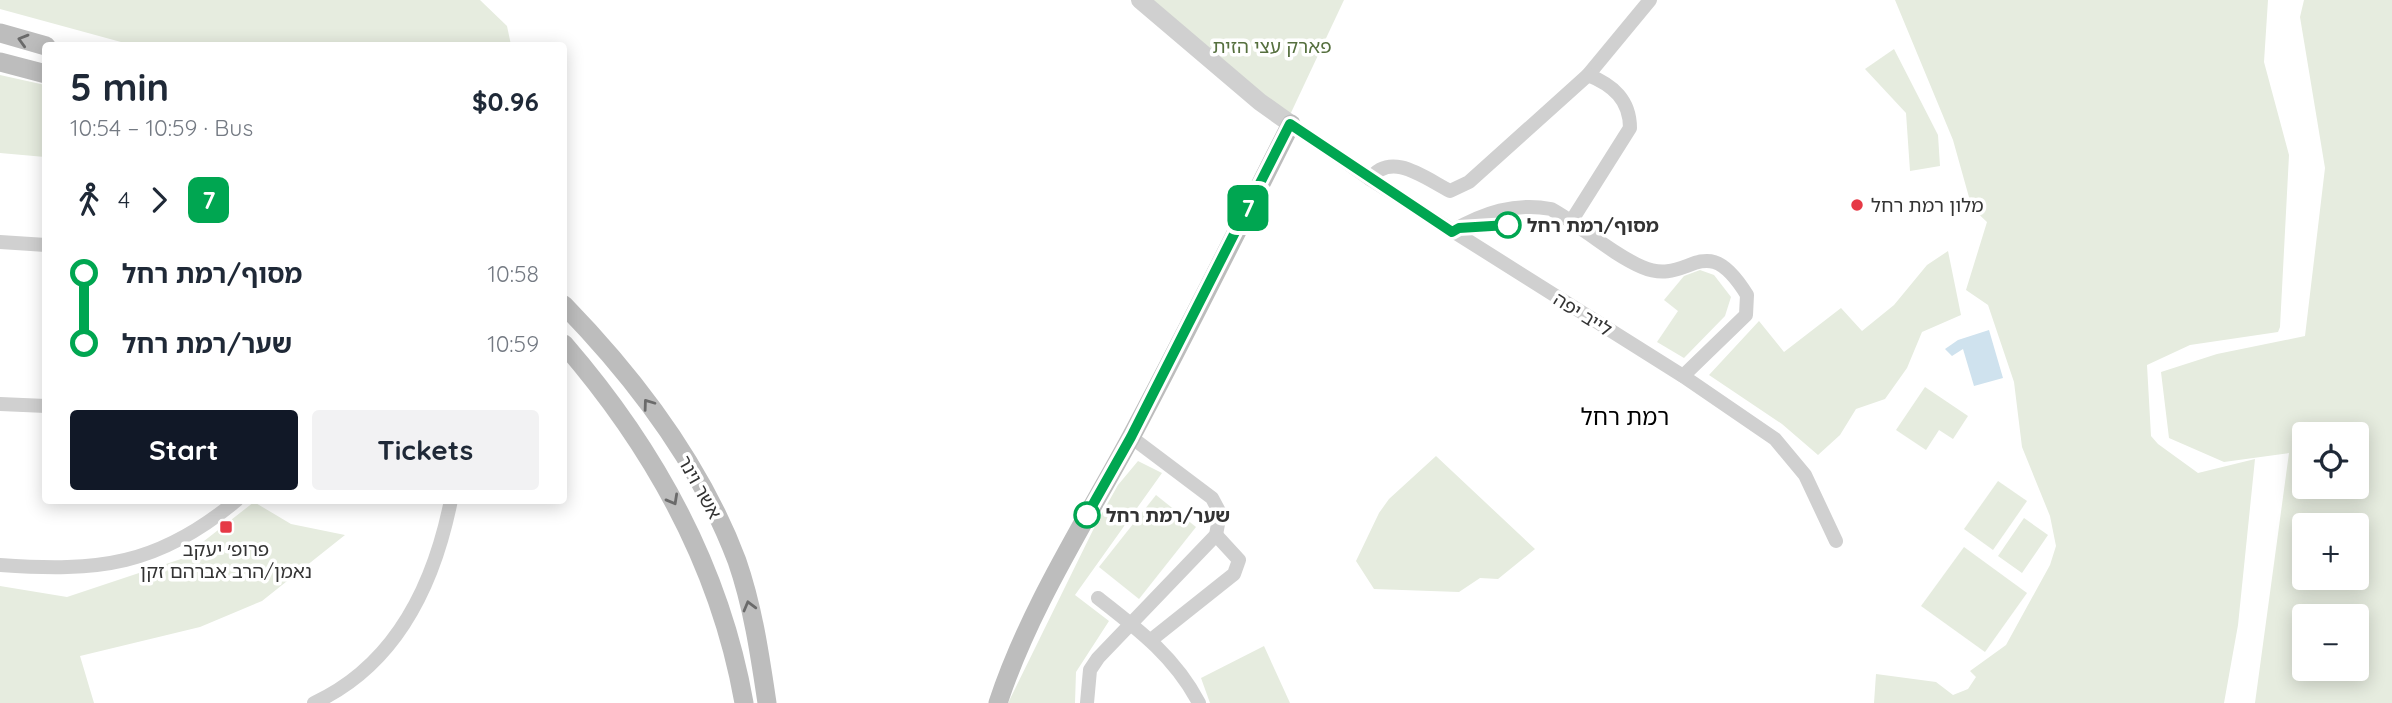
<!DOCTYPE html>
<meta charset="utf-8">
<style>
:root{--surface:#fff;--page:#f2f2f3;--text:#1f2937;--muted:#747a83;--accent:#111827}
body{margin:0;font-family:Quicksand,"Noto Sans Hebrew",sans-serif;background:var(--page);color:var(--text);height:100vh;display:flex;flex-direction:column;font-size:26px;white-space:nowrap}
*{box-sizing:border-box;margin:0}
p{font-size:23px;color:var(--muted)}
.icon{flex:none;width:38px;height:38px;fill:none;stroke:currentColor;stroke-width:2;stroke-linecap:round;stroke-linejoin:round}
.map{position:relative;flex:1;overflow:hidden}
.drawer{position:absolute;left:42px;top:42px;width:525px;height:462px;display:flex;flex-direction:column;background:var(--surface);border-radius:7px;box-shadow:0 4px 18px #0003}
.drawer>*{flex:none}
.badge{padding:0 14px;border-radius:10px;font-size:24px;line-height:46px}
.tools{position:absolute;left:2292px;top:422px;display:grid;gap:14px}
.tools a{display:grid;place-items:center;width:77px;height:77px;border-radius:7px;background:var(--surface);box-shadow:0 4px 18px #0003;font-size:35px}
.map>.badge{position:absolute;translate:-50% -50%;box-shadow:0 0 0 4px #fff}
.legs{display:flex;align-items:center;gap:10px;height:77px;padding:0 28px;font-size:23px}
.legs p{margin-inline-start:auto}
.headline{display:flex;align-items:center;justify-content:space-between;height:119px;padding:0 28px}
h1{font-size:38px;font-weight:700;line-height:52px}
.cta{display:flex;gap:14px;margin-top:auto;padding:14px 28px}
.cta a{flex:1;height:80px;border-radius:7px;background:var(--accent);color:#fff;font-size:28px;font-weight:700;line-height:80px;text-align:center}
.cta a+a{background:var(--page);color:var(--text)}
ul{padding:0 28px;list-style:none}
li{display:flex;align-items:center;gap:24px;height:70px;font-size:26px}
li i{display:grid;place-items:center;width:10px;height:100%;margin:0 9px;background:currentColor}
li i::after{content:'';width:18px;height:18px;margin:-9px;border:5px solid;border-radius:50%;background:var(--surface)}
li p{margin-inline-start:auto}
li:first-child i{background:linear-gradient(#0000 50%,currentColor 0)}
li:last-child i{background:linear-gradient(currentColor 50%,#0000 0)}
.map>svg:first-child{display:block}
.green{fill:#e6ecdf;fill-rule:evenodd}
.water{fill:#cfe2ee}
.lines{fill:none;stroke-linecap:round;stroke-linejoin:round}
.minor{stroke:#d0d0d0;stroke-width:14}
.tertiary{stroke:#d0d0d0;stroke-width:18}
.secondary{stroke:#bdbdbd;stroke-width:19}
.oneway{stroke:#6a6a6a}
.line-1-casing{stroke:#fff;stroke-width:16}
.line-1{stroke:#00a651;stroke-width:10}
.poi-dot{fill:#e63946;stroke:#fff;stroke-width:2.5}
.stop-1-dot{fill:#fff;stroke:#00a651;stroke-width:3.5}
.labels{text-anchor:middle;stroke-width:7;stroke-linejoin:round;paint-order:stroke}
.park-label{font-size:19px;fill:#56703f;stroke:#fff}
.poi-label{font-size:19px;fill:#333;stroke:#fff;text-anchor:start}
.stop-label{font-size:19px;font-weight:bold;fill:#333;stroke:#fff;text-anchor:start}
.street-label{font-size:19px;fill:#333;stroke:#fff}
.quarter-label{font-size:23px;fill:#000;stroke:#fff}
</style>
<div class="map">
<svg width="2392" height="703" viewBox="0 0 2392 703">
<rect width="100%" height="100%" fill="#fff"/>
<!-- green -->
<g class="green">
<polygon points="0,0 480,0 507,26 511,45 132,45 0,9"/>
<polygon points="1138,0 1344,0 1289,117"/>
<polygon points="1895,0 2268,0 2264,62 2289,155 2280,327 2278,332 2190,345 2147,365 2151,436 2158,444 2198,473 2255,459 2238,625 2224,703 1874,703 1876,674 1936,682 1953,695 1968,689 1976,677 1970,671 2006,645 2050,565 2056,546 2050,516 2022,447 2014,382 1988,305 1966,290 1987,222 1972,208 1953,140"/>
<path d="M2304,0H2392V703H2255L2289,453L2224,462L2169,438L2161,372L2217,354L2305,336L2325,168L2300,17ZM2305,434H2357V486H2305ZM2305,525H2357V578H2305ZM2305,616H2357V668H2305Z"/>
<polygon points="1894,49 1938,135 1940,166 1910,171 1906,113 1865,69"/>
<polygon points="0,75 45,85 45,157 0,153"/>
<polygon points="1948,251 1961,315 1922,332 1907,368 1885,399 1856,409 1840,435 1818,455 1782,424 1709,375 1759,321 1784,352 1841,308 1862,331 1894,305 1927,265"/>
<polygon points="1700,270 1714,275 1731,297 1725,316 1684,358 1657,342 1678,311 1664,300 1684,276"/>
<polygon points="1925,387 1968,416 1953,439 1939,430 1926,450 1896,430"/>
<polygon points="1436,456 1535,549 1498,579 1480,578 1459,592 1374,589 1356,561 1379,513 1389,499"/>
<polygon points="1138,461 1162,473 1075,595 1109,621 1076,672 1075,703 1008,703 1096,524 1118,485"/>
<polygon points="1998,481 2027,501 1993,550 1964,529"/>
<polygon points="1156,495 1196,527 1139,599 1099,567"/>
<polygon points="254,502 291,524 345,535 262,601 200,627 80,656 94,703 0,703 0,586 67,597 181,559"/>
<polygon points="2024,518 2048,535 2022,573 1998,556"/>
<polygon points="1964,547 2027,593 1985,652 1921,606"/>
<polygon points="1264,646 1290,703 1210,703 1201,678"/>
</g>
<!-- water -->
<polygon class="water" points="1989,330 2003,378 1974,386 1963,349 1952,356 1945,349 1958,340"/>
<g class="lines">
<!-- minor -->
<g class="minor">
<polyline points="1588,75 1650,0"/>
<polyline points="1291,124 1370,179 1683,376 1775,439 1805,475 1836,541"/>
<path d="M1370,179C1391,150 1426,179 1450,191L1469,182L1588,75C1613,85 1630,100 1630,128L1572,220"/>
<path d="M1452,231C1484,213 1515,202 1551,209C1582,226 1610,253 1642,267C1690,288 1704,225 1747,295L1746,315L1683,376"/>
<polyline points="0,242 46,245"/>
<polyline points="0,404 46,406"/>
<path d="M0,565C98,572 158,566 237,500"/>
<path d="M1098,598C1138,629 1175,657 1199,703"/>
<polyline points="1151,640 1234,574 1239,560 1216,535"/>
<path d="M314,703C396,665 434,585 451,500"/>
<polyline points="1087,703 1090,670 1098,658 1216,535 1220,513 1212,498 1131,437"/>
</g>
<!-- tertiary -->
<polyline class="tertiary" points="1140,0 1260,102 1291,124"/>
<!-- secondary -->
<g class="secondary">
<polyline points="0,33 46,46"/>
<polyline points="0,62 46,74"/>
<path d="M564,305C635,378 701,465 737,561C753,607 760,656 767,703"/>
<path d="M564,344C654,448 720,566 744,703"/>
<path d="M998,703C1029,609 1084,524 1131,437C1186,334 1238,229 1291,124"/>
</g>
</g>
<!-- one-way arrows -->
<defs><path id="oneway-chevron" d="M-2-3.5L2.5 0L-2 3.5" fill="none" stroke-width="1.6" stroke-linecap="round" stroke-linejoin="round" transform="scale(1.75)"/></defs>
<g class="oneway">
<use href="#oneway-chevron" transform="translate(23 40) rotate(-164)"/>
<use href="#oneway-chevron" transform="translate(648 404) rotate(-126)"/>
<use href="#oneway-chevron" transform="translate(673 500) rotate(61)"/>
<use href="#oneway-chevron" transform="translate(749 606) rotate(-105)"/>
</g>
<g class="lines">
<!-- line-1 casing -->
<g class="line-1-casing">
<polyline id="line-1" points="1087,515 1131,437 1290,124 1452,232 1459,228 1508,225"/>
</g>
<!-- line-1 -->
<use href="#line-1" class="line-1"/>
</g>
<!-- markers -->
<g class="poi-dot">
<circle cx="1857" cy="205" r="7"/>
<rect x="219" y="520" width="14" height="14" rx="3.5"/>
</g>
<g class="stop-1-dot">
<circle cx="1508" cy="225" r="12"/>
<circle cx="1087" cy="515" r="12"/>
</g>
<g class="labels">
<!-- park labels -->
<g class="park-label">
<text x="1272" y="53">פארק עצי הזית</text>
</g>
<!-- poi labels -->
<g class="poi-label">
<text x="1871" y="212">מלון רמת רחל</text>
<text x="226" y="556" text-anchor="middle">פרופ׳ יעקב<tspan x="226" dy="22">נאמן/הרב אברהם זקן</tspan></text>
</g>
<!-- stop labels -->
<g class="stop-label">
<text x="1527" y="232">מסוף/רמת רחל</text>
<text x="1106" y="522">שער/רמת רחל</text>
</g>
<!-- street labels -->
<g class="street-label">
<text transform="translate(1583 314) rotate(32)" y="7">לייב יפה</text>
<text transform="translate(700 487) rotate(61)" y="7">אשר וינר</text>
</g>
<!-- quarter labels -->
<g class="quarter-label">
<text x="1625" y="425">רמת רחל</text>
</g>
</g>
</svg>
<div class="tools">
<a><svg class="icon" aria-label="locate" viewBox="0 0 24 24"><circle cx="12" cy="12" r="6"/><path d="M12 2v4M12 18v4M2 12h4M18 12h4"/></svg></a>
<a>+</a>
<a>−</a>
</div>
<b class="badge" style="left:1248px;top:208px;background:#00a651;color:#fff">7</b>
<section class="drawer">
<div class="headline"><div><h1>5 min</h1><p>10:54 – 10:59 · Bus</p></div><b>$0.96</b></div>
<div class="legs"><svg class="icon" aria-label="walk" viewBox="0 0 24 24"><circle cx="13" cy="4" r="2"/><path d="M13 8l-2 6 4 7M11 14l-3 7M7 12l3-4h3l4 4"/></svg>4<svg class="icon" aria-label="forward" viewBox="0 0 24 24"><path d="M9 5l7 7-7 7"/></svg><b class="badge" style="background:#00a651;color:#fff">7</b></div>
<ul>
<li><i style="color:#00a651"></i><b>מסוף/רמת רחל</b><p>10:58</p></li>
<li><i style="color:#00a651"></i><b>שער/רמת רחל</b><p>10:59</p></li>
</ul>
<div class="cta"><a>Start</a><a>Tickets</a></div>
</section>
</div>
